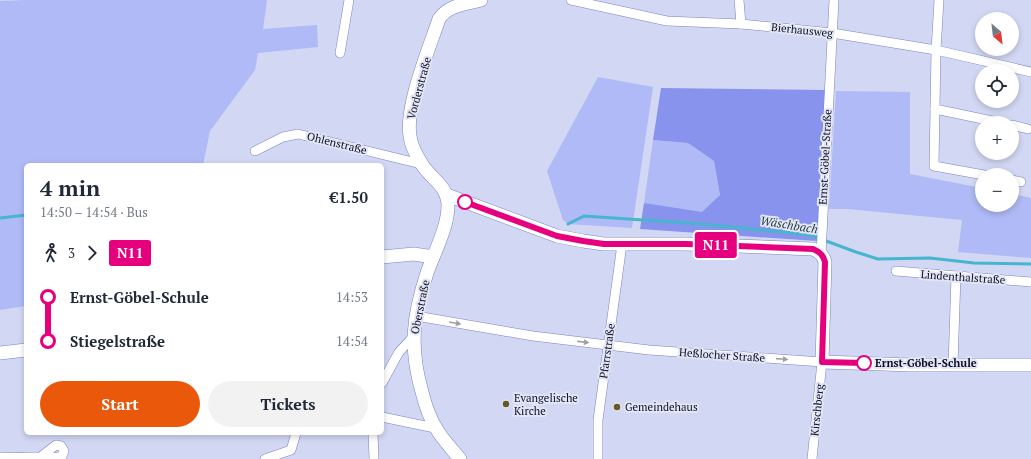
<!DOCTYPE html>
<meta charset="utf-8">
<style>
:root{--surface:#fff;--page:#f2f2f3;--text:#1f2937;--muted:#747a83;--accent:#ea580c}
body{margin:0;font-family:"PT Serif",serif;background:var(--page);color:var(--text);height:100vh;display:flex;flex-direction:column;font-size:15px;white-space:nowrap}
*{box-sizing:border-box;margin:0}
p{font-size:13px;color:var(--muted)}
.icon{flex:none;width:22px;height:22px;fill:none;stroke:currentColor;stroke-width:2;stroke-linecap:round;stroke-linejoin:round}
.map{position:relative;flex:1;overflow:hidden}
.sheet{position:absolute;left:24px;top:163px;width:360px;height:272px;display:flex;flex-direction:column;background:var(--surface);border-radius:6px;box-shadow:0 2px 6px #0003}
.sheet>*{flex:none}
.badge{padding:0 8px;border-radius:3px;font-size:14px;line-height:26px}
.needle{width:26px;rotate:152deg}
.buttons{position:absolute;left:975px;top:12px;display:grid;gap:8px}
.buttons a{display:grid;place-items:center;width:44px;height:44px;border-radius:50%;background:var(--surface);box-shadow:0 2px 6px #0003;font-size:20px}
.map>.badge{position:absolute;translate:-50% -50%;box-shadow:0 0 0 2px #fff}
.legs{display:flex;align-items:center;gap:6px;height:44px;padding:0 16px;font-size:13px}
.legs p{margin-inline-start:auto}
.summary{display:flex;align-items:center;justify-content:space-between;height:68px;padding:0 16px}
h1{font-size:22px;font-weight:800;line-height:30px}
.primary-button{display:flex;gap:8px;margin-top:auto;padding:8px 16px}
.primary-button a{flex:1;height:46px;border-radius:24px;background:var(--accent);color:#fff;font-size:16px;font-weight:800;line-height:46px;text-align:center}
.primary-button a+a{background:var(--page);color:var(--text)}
ul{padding:0 16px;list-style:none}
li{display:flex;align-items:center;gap:14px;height:44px;font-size:15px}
li i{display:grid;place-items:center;width:6px;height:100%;margin:0 5px;background:currentColor}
li i::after{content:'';width:10px;height:10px;margin:-5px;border:3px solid;border-radius:50%;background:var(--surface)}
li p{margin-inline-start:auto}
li:first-child i{background:linear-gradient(#0000 50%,currentColor 0)}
li:last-child i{background:linear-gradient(currentColor 50%,#0000 0)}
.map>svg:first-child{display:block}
.green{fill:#afbaf6}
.forest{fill:#8793ec}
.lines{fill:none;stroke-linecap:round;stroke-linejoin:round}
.stream{stroke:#48b5cf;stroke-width:3}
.street-casing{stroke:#7a84c4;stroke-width:10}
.secondary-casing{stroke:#7a84c4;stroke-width:14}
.street{stroke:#fff;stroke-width:9}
.secondary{stroke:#fff;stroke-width:13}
.oneway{fill:#9f9fa9}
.line-1-casing{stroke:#fff;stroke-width:9}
.line-1{stroke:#e6007e;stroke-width:6}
.stop-1-dot{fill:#fff;stroke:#e6007e;stroke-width:2}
.poi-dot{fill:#665a27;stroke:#e2e5f3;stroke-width:1.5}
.labels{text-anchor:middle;stroke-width:4;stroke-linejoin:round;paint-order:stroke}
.street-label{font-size:11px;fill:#0e1028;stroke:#e2e5f3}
.stop-label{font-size:11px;font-weight:bold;fill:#0e1028;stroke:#e2e5f3;text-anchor:start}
.poi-label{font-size:11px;fill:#0e1028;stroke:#e2e5f3;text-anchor:start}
.water-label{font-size:12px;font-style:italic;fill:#253e44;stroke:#e2e5f3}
</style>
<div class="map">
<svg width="1031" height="459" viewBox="0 0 1031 459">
<rect width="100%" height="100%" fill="#d2d7f3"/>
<!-- green -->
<g class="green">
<polygon points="26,0 267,0 263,29 317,25 318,47 258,53 255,70 210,131 203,165 26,165 26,306 0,310 0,1"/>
<polygon points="598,77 653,87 632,228 568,224 563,220 547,171"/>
<polygon points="836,91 910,92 910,174 982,188 982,205 1012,205 1012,194 1031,198 1031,258 958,252 962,220 848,209 829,209"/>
<polygon points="653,140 688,143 714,161 720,195 702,213 644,203"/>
</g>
<!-- forest -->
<polygon class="forest" points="661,88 826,90 817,241 640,229 644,203 702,212 720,195 714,161 688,143 653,140"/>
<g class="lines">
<!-- stream -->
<g class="stream">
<polyline points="0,218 26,215"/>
<polyline points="568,224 584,216 702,224 810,235 856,252 878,259 930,258 974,263 1031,264"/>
</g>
<!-- street casing -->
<g class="street-casing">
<g id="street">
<polyline points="571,0 667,21 741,24 832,33 936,50 1031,72"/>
<polyline points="739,0 741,24"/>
<polyline points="939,0 936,50 934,166 984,175"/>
<polyline points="340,53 349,0"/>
<polyline points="935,109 1002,123"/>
<polyline points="1012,125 1028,129"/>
<polyline points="255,151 283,137 298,134 421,164"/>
<polyline points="1012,180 1021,182"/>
<polyline points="821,254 834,0"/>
<polyline points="896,271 1031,282"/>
<polyline points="416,316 533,336 649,350 822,362 812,459"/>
<polyline points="953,365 956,276"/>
<polyline points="382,383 399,352 413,337"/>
<polyline points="382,417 435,428"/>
<polyline points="373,433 374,459"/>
<path d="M0,457C11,457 56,459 62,456L64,451L61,446L56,445L39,458"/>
<polyline points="265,459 291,450 296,433"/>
<polyline points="598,459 598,420 622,244"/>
</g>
</g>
<!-- secondary casing -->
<g class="secondary-casing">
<g id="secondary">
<path d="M447,195L557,236L583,241L604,244H686L813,249C820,252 823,255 825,262L822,362L912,365H1031"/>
<polyline points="382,257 414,254 433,257"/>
<polyline points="0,353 26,350"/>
<path d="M460,459C452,449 442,439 436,428C429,417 425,404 422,392C409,347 413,316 427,273C434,253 448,227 448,206C448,184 429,179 420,161C415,153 411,146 410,136C405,106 429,49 439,19C448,5 466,4 481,0"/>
</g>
</g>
<!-- street -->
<use href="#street" class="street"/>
<!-- secondary -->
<use href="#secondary" class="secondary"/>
</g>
<!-- one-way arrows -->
<defs><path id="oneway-solid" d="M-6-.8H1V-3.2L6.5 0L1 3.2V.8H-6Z"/></defs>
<g class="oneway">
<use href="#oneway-solid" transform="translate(455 323) rotate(10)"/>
<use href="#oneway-solid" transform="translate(583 342) rotate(7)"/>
<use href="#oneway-solid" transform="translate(782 359) rotate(4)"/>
</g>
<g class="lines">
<!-- line-1 casing -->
<g class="line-1-casing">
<path id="line-1" d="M465,202L557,236L583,241L604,244H686L813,249C820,252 823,255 825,262L822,362L864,363"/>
</g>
<!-- line-1 -->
<use href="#line-1" class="line-1"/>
</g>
<!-- markers -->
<g class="stop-1-dot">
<circle cx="465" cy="202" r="7"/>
<circle cx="864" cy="363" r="7"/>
</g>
<g class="poi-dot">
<circle cx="506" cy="404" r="4"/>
<circle cx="617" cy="407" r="4"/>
</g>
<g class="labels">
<!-- street labels -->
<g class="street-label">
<text transform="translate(802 30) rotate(6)" y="4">Bierhausweg</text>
<text transform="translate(419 88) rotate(-75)" y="4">Vorderstraße</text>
<text transform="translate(337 143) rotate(14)" y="4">Ohlenstraße</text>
<text transform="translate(825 157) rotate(-87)" y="4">Ernst-Göbel-Straße</text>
<text transform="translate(963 277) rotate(4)" y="4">Lindenthalstraße</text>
<text transform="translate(420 307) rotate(-78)" y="4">Oberstraße</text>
<text transform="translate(607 351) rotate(-82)" y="4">Pfarrstraße</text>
<text transform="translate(722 355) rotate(4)" y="4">Heßlocher Straße</text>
<text transform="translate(817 410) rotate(-84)" y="4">Kirschberg</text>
</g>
<!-- stop labels -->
<g class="stop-label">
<text x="875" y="367">Ernst-Göbel-Schule</text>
</g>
<!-- poi labels -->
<g class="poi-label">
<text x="514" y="402">Evangelische<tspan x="514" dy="13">Kirche</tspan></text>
<text x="625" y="411">Gemeindehaus</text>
</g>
<!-- water labels -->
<g class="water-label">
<text transform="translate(789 225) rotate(9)" y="4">Wäschbach</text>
</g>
</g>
</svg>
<div class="buttons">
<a><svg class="needle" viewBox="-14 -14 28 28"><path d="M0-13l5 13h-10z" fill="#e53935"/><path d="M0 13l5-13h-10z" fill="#747a83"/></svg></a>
<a><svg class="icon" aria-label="locate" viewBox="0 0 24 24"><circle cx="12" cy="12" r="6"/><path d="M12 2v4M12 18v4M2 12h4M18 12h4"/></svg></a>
<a>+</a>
<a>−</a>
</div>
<b class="badge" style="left:716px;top:245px;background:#e6007e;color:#fff">N11</b>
<section class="sheet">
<div class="summary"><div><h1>4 min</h1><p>14:50 – 14:54 · Bus</p></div><b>€1.50</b></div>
<div class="legs"><svg class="icon" aria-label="walk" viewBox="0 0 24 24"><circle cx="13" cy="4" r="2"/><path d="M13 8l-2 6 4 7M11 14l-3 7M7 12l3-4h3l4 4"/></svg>3<svg class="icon" aria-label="forward" viewBox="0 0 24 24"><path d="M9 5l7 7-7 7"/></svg><b class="badge" style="background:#e6007e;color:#fff">N11</b></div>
<ul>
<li><i style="color:#e6007e"></i><b>Ernst-Göbel-Schule</b><p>14:53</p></li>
<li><i style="color:#e6007e"></i><b>Stiegelstraße</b><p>14:54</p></li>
</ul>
<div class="primary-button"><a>Start</a><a>Tickets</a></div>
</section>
</div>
